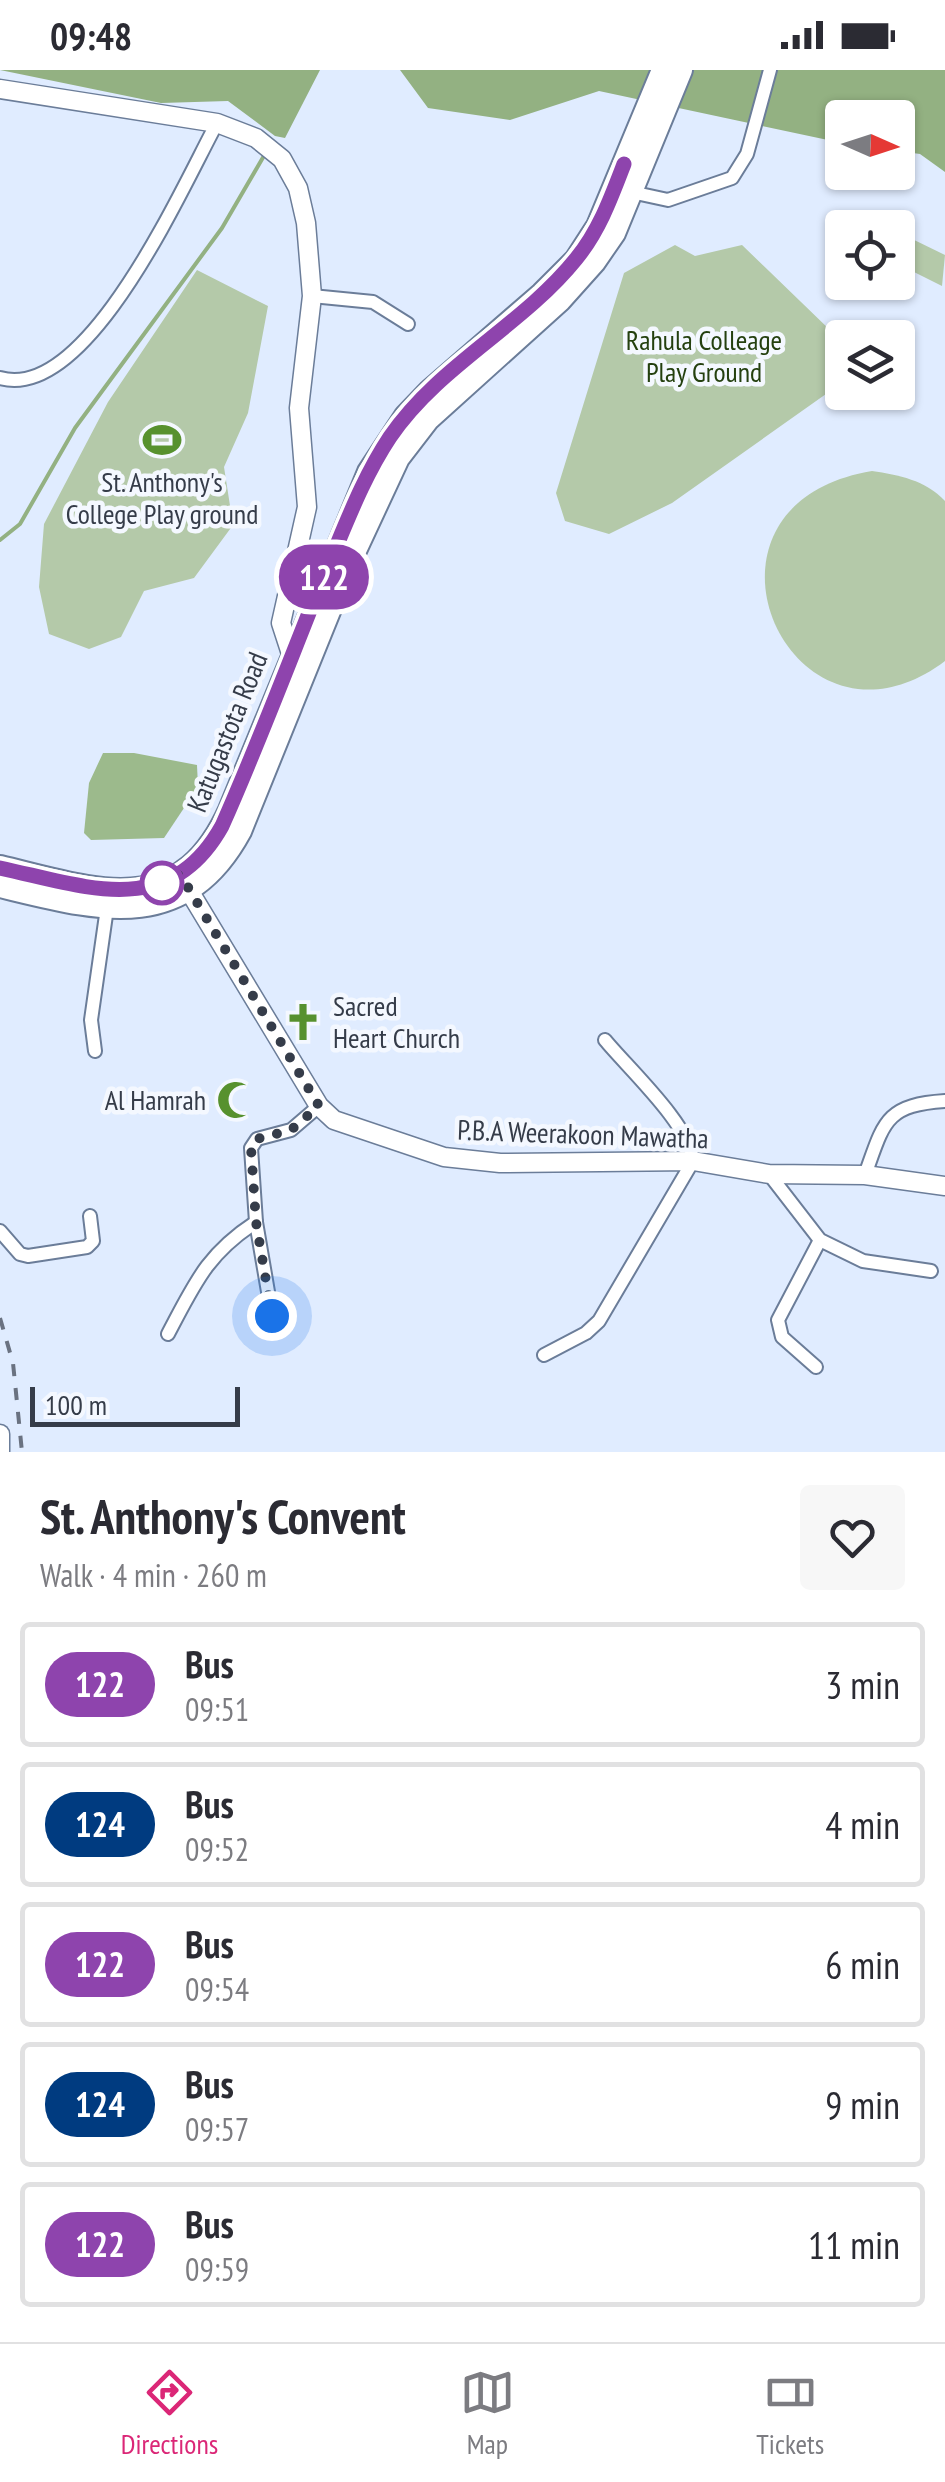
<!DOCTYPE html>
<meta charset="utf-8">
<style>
:root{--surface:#fff;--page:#f7f7f7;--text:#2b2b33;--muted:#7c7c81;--line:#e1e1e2;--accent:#db2777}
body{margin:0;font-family:"PT Sans Narrow",sans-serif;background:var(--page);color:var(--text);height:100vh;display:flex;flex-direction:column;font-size:38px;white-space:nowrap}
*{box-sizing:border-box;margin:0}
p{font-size:32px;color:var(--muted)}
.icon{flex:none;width:55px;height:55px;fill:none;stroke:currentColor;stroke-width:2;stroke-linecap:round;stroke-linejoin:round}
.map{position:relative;height:1382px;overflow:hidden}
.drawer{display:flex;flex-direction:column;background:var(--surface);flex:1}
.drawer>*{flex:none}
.badge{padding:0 20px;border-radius:32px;font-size:35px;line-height:65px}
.needle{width:65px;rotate:93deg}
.buttons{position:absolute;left:825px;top:30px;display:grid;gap:20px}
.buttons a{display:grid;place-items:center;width:90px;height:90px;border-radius:10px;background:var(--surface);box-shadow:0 2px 8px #0004;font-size:50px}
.scale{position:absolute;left:30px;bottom:25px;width:210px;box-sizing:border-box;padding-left:10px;border:5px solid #353c49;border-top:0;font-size:28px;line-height:35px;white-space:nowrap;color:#353c49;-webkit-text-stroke:8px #f4f8ff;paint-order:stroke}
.you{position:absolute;width:50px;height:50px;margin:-25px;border:8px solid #fff;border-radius:50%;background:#1a73e8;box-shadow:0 0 0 15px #1a73e833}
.map>.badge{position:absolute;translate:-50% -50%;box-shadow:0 0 0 5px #fff}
.round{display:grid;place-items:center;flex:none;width:105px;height:105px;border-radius:10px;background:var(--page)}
.summary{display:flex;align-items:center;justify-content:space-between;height:170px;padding:0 40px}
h1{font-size:48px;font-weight:600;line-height:75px}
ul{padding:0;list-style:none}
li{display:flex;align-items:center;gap:30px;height:125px;margin:0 20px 15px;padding:0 20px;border:5px solid var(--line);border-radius:10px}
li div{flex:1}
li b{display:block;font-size:38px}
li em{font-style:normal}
li .badge{min-width:110px;font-weight:700;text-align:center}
.status{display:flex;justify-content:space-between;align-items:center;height:70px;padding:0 50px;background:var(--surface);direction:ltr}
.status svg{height:28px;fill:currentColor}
.menu{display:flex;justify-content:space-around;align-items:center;height:140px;border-top:2px solid var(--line);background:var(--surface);font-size:28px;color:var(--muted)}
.menu a{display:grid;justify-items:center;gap:5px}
.menu .selected{color:var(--accent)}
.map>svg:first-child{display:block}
.green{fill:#b4c9a9}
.forest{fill:#9cba8c}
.water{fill:#93b182}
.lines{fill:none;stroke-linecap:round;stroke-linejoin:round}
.stream{stroke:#93b182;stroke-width:4}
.street-casing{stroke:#6b7d99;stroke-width:16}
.secondary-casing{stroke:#6b7d99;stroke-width:21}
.highway-casing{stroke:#6b7d99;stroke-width:26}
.street{stroke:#fff;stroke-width:12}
.secondary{stroke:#fff;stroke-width:18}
.highway{stroke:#fff;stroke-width:22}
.rail{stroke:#6a7281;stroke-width:4;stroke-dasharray:12 12;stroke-linecap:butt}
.line-casing{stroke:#fff;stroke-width:22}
.line{stroke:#8e44ad;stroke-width:15}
.walk{stroke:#353c49;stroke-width:10;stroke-dasharray:0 18}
.stop-dot{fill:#fff;stroke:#8e44ad;stroke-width:5}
.labels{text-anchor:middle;stroke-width:9;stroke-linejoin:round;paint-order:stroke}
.park-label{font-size:28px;fill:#24400f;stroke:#f4f8ff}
.poi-label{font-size:28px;fill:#353c49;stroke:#f4f8ff}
.street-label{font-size:28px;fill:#353c49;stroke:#f4f8ff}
</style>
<div class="status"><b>09:48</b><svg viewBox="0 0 49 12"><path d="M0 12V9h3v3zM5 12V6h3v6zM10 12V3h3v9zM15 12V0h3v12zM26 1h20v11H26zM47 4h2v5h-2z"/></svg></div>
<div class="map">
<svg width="945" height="1382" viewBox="0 0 945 1382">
<rect width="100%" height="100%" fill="#e0ecff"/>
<!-- green -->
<g class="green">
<polygon points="906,166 945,185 942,216 898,194 898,185"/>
<polygon points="675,175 695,186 742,175 831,261 826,324 672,433 609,464 565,451 556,423 624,203"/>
<polygon points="197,200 268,236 248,343 224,397 233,455 194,508 144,521 121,567 89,579 49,564 39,517 44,454 108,332"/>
<path d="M872,401C899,405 925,410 945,431V591C791,707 668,435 872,401Z"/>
</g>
<!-- forest -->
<polygon class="forest" points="103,683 134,683 197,695 198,717 164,768 91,770 84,763 89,713"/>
<!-- water -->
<g class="water">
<polygon points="0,0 320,0 285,68 275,66 228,31 161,33"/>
<polygon points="400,0 945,0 945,102 920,84 898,81 898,48 842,48 842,73 599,21 510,50 428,38"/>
</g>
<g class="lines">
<!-- stream -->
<polyline class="stream" points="0,470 20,454 75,358 222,158 265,84"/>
<!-- street casing -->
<g class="street-casing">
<g id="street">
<polyline points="631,122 668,130 732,108 747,84 770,0"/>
<polyline points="312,226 373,232 408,254"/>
<path d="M0,308C88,333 183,115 217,53"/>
<polyline points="95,981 91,950 107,838"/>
<polyline points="769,1104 820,1170 863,1191 931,1201"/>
<path d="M865,1105C884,1052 885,1035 945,1031"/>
<polyline points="0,1161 20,1184 28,1186 87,1177 93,1171 90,1146"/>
<polyline points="272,1245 256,1152 251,1078 257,1069 291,1060 319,1036"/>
<path d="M168,1264C195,1213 207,1184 256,1152"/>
<path d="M544,1285L586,1263L599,1251L693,1091C691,1056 628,998 605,970"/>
<polyline points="816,1297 782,1267 778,1250 820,1170"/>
</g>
</g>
<!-- secondary casing -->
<g class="secondary-casing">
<g id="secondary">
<polyline points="0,19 217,53 256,68 282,89 298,118 306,153 312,226 299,338 307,437 281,553 294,593"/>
<polyline points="182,809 319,1036 334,1050 444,1087 500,1093 693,1091 769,1104 865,1105 945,1116"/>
<polyline points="0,1364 0,1381"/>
</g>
</g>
<!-- highway casing -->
<g class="highway-casing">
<g id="highway">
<path d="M0,797C96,820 179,853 230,740L369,402L406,346L430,321L542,224L576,190L598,156L663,0"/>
<path d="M0,816C96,839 183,866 240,761L344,504L398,388L428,349L560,230L594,192L614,163L681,0"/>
</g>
</g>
<!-- street -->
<use href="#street" class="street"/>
<!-- secondary -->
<use href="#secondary" class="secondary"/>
<!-- highway -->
<use href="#highway" class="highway"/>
<!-- rail -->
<polyline class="rail" points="0,1248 13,1293 22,1382"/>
</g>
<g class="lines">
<!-- line casing -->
<g class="line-casing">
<path id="line" d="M0,798C85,816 169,851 222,756C259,673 291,587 325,503C345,457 362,409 390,367C439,295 522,256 576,189C599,161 611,128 624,94"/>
</g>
<!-- line -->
<use href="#line" class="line"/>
<!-- walk -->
<polyline class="walk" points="162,813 180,804 319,1036 291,1060 257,1069 251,1078 256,1152 272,1246"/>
</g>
<!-- icons -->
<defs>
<g id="stadium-bare" transform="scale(3)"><path d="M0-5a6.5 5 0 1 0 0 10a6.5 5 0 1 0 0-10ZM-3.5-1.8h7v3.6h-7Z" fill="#57912e" stroke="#f4f8ff" stroke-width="2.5" paint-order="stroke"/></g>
<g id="church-bare" transform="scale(3)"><path d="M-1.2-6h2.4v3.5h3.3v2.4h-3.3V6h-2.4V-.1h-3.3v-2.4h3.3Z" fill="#57912e" stroke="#f4f8ff" stroke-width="2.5" paint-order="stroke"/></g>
<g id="mosque-bare" transform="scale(3)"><path d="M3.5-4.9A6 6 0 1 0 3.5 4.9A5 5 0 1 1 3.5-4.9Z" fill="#57912e" stroke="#f4f8ff" stroke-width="2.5" paint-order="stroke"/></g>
</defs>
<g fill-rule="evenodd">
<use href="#stadium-bare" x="162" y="370"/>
<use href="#church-bare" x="303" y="952"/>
<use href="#mosque-bare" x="236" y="1030"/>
</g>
<!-- markers -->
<circle class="stop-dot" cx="162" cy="813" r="20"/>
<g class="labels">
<!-- park labels -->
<g class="park-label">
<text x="704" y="280">Rahula Colleage<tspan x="704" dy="32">Play Ground</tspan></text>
</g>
<!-- poi labels -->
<g class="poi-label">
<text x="162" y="422">St. Anthony's<tspan x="162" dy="32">College Play ground</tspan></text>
<text x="333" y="946" text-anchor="start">Sacred<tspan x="333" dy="32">Heart Church</tspan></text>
<text x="206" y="1040" text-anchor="end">Al Hamrah</text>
</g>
<!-- street labels -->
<g class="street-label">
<text transform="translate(227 662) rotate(-68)" y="10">Katugastota Road</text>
<text transform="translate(583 1064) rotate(2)" y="10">P.B.A Weerakoon Mawatha</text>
</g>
</g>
</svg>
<div class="buttons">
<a><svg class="needle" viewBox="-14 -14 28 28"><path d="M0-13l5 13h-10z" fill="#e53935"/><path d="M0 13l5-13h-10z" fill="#7c7c81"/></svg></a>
<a><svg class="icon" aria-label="locate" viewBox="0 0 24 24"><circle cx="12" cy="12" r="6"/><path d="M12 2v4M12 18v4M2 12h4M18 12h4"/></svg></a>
<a><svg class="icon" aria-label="layers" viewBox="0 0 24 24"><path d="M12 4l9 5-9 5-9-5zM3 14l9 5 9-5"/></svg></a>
</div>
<div class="scale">100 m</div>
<div class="you" style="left:272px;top:1246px"></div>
<b class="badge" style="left:324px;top:507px;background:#8e44ad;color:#fff">122</b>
</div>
<section class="drawer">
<div class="summary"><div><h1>St. Anthony's Convent</h1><p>Walk · 4 min · 260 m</p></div><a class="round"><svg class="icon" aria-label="heart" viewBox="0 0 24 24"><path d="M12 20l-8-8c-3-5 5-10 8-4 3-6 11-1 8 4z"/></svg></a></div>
<ul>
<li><span class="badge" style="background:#8e44ad;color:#fff">122</span><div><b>Bus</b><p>09:51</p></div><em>3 min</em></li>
<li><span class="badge" style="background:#003b80;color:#fff">124</span><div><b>Bus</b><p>09:52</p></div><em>4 min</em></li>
<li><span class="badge" style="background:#8e44ad;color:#fff">122</span><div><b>Bus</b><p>09:54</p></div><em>6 min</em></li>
<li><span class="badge" style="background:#003b80;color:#fff">124</span><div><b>Bus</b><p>09:57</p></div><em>9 min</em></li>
<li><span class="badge" style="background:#8e44ad;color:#fff">122</span><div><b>Bus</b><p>09:59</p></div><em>11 min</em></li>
</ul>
</section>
<nav class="menu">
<a class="selected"><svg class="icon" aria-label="directions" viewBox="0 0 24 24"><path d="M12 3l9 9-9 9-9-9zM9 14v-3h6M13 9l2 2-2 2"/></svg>Directions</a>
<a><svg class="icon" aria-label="map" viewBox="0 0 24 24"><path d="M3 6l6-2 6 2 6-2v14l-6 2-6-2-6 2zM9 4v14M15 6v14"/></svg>Map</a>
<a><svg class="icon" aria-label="tickets" viewBox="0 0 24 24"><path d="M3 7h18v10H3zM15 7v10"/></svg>Tickets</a>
</nav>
